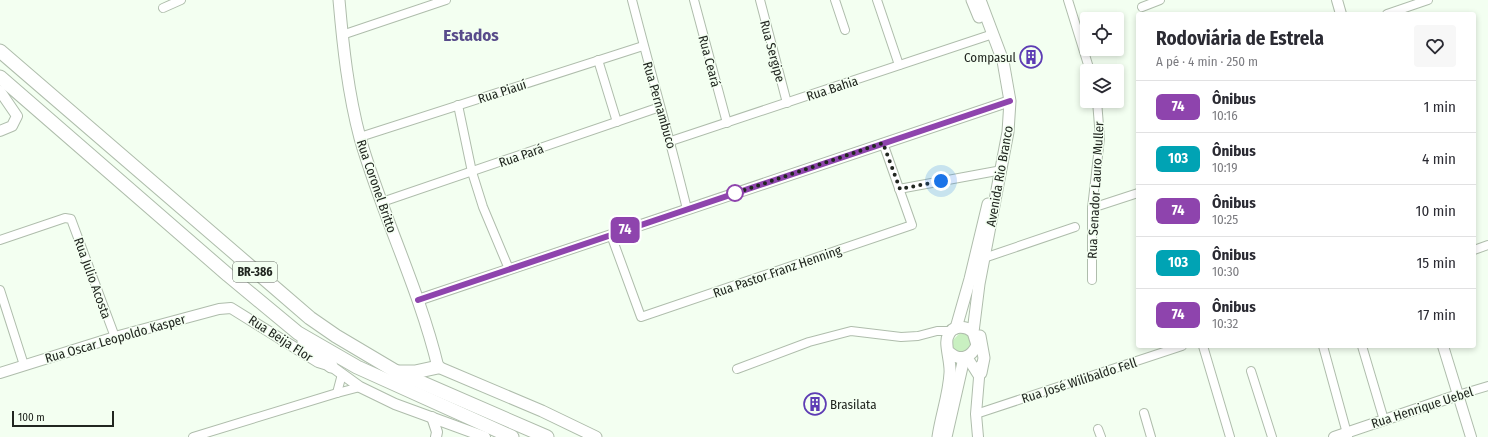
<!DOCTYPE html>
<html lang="pt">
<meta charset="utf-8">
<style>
:root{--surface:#fff;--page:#f7f7f7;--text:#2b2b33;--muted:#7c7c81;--line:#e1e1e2}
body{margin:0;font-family:"Fira Sans Condensed",sans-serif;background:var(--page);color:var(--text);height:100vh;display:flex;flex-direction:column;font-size:15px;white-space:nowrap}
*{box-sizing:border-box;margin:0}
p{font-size:13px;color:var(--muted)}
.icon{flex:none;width:22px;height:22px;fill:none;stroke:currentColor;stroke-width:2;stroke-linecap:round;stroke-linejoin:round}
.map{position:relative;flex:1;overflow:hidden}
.drawer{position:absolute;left:1136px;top:12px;width:340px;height:336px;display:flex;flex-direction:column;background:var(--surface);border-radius:4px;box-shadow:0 2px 6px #0003}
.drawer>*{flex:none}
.badge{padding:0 8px;border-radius:6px;font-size:14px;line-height:26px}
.tools{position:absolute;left:1080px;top:12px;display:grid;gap:8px}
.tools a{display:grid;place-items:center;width:44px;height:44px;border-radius:4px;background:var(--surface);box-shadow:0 2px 6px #0003;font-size:20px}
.scale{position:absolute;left:12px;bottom:10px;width:102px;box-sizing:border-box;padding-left:4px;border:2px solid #212620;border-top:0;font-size:11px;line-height:14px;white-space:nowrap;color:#212620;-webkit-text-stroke:3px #f3fff1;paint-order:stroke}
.you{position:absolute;width:20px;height:20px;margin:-10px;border:3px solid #fff;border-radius:50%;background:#1a73e8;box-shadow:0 0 0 6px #1a73e833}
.map>.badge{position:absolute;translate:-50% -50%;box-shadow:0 0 0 2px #fff}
.round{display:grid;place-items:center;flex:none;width:42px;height:42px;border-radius:4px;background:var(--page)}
.head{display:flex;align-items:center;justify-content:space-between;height:68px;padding:0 20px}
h1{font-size:19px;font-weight:700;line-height:30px}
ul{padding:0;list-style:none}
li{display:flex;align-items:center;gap:12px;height:52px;padding:0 20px;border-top:1px solid var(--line)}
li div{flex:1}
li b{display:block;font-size:15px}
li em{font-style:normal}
li .badge{min-width:44px;font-weight:700;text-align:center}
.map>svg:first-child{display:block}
.green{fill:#c9f0c1}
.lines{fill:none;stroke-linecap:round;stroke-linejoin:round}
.minor-casing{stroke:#afbdac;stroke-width:10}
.tertiary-casing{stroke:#afbdac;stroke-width:12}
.secondary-casing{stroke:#afbdac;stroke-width:13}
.trunk-casing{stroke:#afbdac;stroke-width:15}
.minor{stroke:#fff;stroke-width:8}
.tertiary{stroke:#fff;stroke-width:10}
.secondary{stroke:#fff;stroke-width:11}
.trunk{stroke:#fff;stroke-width:13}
.line-casing{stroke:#fff;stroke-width:9}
.line{stroke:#8e44ad;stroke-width:6}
.walk{stroke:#212620;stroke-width:4;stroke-dasharray:0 7.2}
.stop-dot{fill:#fff;stroke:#8e44ad;stroke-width:2}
.labels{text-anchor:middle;stroke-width:3;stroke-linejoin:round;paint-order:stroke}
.shield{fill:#f3fff1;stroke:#60675f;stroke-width:1}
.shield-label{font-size:12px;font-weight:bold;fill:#212620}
.street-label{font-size:13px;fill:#212620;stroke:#f3fff1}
.poi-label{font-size:13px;fill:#212620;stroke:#f3fff1;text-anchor:end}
.district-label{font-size:17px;font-weight:bold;fill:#574b8a;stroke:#f3fff1}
</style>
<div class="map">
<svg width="1488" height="437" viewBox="0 0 1488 437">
<rect width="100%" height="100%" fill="#f3fff1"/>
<!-- green -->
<polygon class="green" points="960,333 967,333 974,341 965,355 952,348 952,341"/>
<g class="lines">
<!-- minor casing -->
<g class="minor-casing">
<g id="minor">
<path d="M632,0C650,70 670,139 687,209"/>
<polyline points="694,0 727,123"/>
<polyline points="760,0 787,103"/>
<polyline points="835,0 845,30"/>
<polyline points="877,0 899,65"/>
<polyline points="1068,0 1090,71"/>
<polyline points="1142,7 1160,0"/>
<polyline points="163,8 181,0"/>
<polyline points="1387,14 1428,0"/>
<polyline points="342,35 446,0"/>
<polyline points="598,60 617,122"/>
<polyline points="458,105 472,172 483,207 509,269"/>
<polyline points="360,137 643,46"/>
<polyline points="671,141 993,34"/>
<polyline points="899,189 1002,170"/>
<polyline points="382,202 660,107"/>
<polyline points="1092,208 1138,193"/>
<polyline points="611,235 641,317 912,225 883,143"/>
<polyline points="0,240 65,218 71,219 115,337"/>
<polyline points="1474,250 1488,245"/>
<polyline points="984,258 1075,227"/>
<polyline points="1092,280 1092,208 1100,138 1097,101"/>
<polyline points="0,290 24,365"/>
<polyline points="1203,346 1230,437"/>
<polyline points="1323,346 1348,437"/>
<polyline points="1362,346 1384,420"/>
<polyline points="737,369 809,342 851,331 901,337 918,336 937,331 951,331"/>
<polyline points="1251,371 1272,437"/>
<polyline points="337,393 342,374"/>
<polyline points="1458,395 1488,386"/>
<polyline points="1144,413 1151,437"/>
<polyline points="976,414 1182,346"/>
<polyline points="1098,429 1101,437"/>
<polyline points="193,437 337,393 360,387"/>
</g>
</g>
<!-- tertiary casing -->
<g class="tertiary-casing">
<g id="tertiary">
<polyline points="1337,0 1341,14"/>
<polyline points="0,91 17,116 12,126 0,131"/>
<polyline points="418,300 1010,101"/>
<polyline points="1443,346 1471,437"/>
<polyline points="967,357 979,376"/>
<polyline points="0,373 115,337 219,309 231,308 318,362 331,366 360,387 395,404 485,437"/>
<polyline points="432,417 437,432 436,437"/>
<polyline points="978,437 976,414 980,366"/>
<polyline points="1334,437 1458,395"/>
</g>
</g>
<!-- secondary casing -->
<g class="secondary-casing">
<g id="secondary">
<path d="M339,0C343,46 348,93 360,138C382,215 419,288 438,367L542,411L596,437"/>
<polyline points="972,0 979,17"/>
<polyline points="956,328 970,279 988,204"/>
<polyline points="973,332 979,284 1008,132 1010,101 1003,61 980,0"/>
<polyline points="980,336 984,358 981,373"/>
<path d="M938,437C941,416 949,394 950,373C951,362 944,343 948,336C952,325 965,325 973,332L977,345C971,358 960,362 949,352"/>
<polyline points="946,437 964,358"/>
</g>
</g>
<!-- trunk casing -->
<g class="trunk-casing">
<g id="trunk">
<polyline points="0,51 310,318 336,336 395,371 547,437"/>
<polyline points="0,77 228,275 298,333 357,367 512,437"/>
<polyline points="304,341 331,366"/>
<polyline points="400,372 415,372 438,367"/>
</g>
</g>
<!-- minor -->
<use href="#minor" class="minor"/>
<!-- tertiary -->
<use href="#tertiary" class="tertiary"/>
<!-- secondary -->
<use href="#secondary" class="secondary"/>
<!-- trunk -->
<use href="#trunk" class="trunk"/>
</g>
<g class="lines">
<!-- line casing -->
<g class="line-casing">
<polyline id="line" points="418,300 1010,101"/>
</g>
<!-- line -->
<use href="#line" class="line"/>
<!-- walk -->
<polyline class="walk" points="735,193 733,194 883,143 900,189 941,181"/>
</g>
<!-- icons -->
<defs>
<g id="building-ring" transform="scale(1.15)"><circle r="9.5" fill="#f3fff1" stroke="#5d3cb4" stroke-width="1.5"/><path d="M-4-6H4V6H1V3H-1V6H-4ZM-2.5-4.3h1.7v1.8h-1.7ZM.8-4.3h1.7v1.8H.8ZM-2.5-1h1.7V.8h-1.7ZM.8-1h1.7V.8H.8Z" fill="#5d3cb4"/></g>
</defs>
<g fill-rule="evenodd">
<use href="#building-ring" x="1031" y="57"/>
<use href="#building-ring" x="815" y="404"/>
</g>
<!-- markers -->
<circle class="stop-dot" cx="735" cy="193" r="8"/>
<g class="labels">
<!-- shield labels -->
<rect class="shield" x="233" y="262" width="44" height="20" rx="3"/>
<g class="shield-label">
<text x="255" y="276">BR-386</text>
</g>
<!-- street labels -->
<g class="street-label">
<text transform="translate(773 51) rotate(75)" y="5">Rua Sergipe</text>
<text transform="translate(710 61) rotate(75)" y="5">Rua Ceará</text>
<text transform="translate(832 88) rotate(-18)" y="5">Rua Bahia</text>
<text transform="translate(502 91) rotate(-18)" y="5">Rua Piauí</text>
<text transform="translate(660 105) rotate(74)" y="5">Rua Pernambuco</text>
<text transform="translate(521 155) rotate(-19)" y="5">Rua Pará</text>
<text transform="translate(999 176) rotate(-80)" y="5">Avenida Rio Branco</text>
<text transform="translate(377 186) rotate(71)" y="5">Rua Coronel Britto</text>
<text transform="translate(1095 190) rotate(-87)" y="5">Rua Senador Lauro Muller</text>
<text transform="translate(777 271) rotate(-19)" y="5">Rua Pastor Franz Henning</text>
<text transform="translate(93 278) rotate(70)" y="5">Rua Julio Acosta</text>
<text transform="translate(115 338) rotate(-16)" y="5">Rua Oscar Leopoldo Kasper</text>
<text transform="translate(281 338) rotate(33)" y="5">Rua Beija Flor</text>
<text transform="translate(1079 380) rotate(-18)" y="5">Rua José Wilibaldo Fell</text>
<text transform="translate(1422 407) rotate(-18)" y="5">Rua Henrique Uebel</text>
</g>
<!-- poi labels -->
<g class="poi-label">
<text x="1016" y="62">Compasul</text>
<text x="830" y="409" text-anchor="start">Brasilata</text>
</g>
<!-- district labels -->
<g class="district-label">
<text x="471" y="41">Estados</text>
</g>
</g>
</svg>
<div class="tools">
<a><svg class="icon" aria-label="locate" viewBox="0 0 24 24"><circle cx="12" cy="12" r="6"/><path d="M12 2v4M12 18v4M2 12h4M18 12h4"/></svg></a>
<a><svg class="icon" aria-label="layers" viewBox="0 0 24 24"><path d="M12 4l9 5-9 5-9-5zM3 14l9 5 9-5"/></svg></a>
</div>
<div class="scale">100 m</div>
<div class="you" style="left:941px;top:181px"></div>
<b class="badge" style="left:625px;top:230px;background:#8e44ad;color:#fff">74</b>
<section class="drawer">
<div class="head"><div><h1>Rodoviária de Estrela</h1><p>A pé · 4 min · 250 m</p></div><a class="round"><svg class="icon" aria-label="heart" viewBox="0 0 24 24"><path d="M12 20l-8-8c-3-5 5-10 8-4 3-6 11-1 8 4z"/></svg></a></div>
<ul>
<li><span class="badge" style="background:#8e44ad;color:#fff">74</span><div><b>Ônibus</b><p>10:16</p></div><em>1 min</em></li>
<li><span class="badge" style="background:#00a3b4;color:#fff">103</span><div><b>Ônibus</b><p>10:19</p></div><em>4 min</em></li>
<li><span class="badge" style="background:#8e44ad;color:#fff">74</span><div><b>Ônibus</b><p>10:25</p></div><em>10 min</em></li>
<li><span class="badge" style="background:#00a3b4;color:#fff">103</span><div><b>Ônibus</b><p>10:30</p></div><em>15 min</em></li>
<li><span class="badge" style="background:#8e44ad;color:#fff">74</span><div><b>Ônibus</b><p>10:32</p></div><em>17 min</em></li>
</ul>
</section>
</div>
